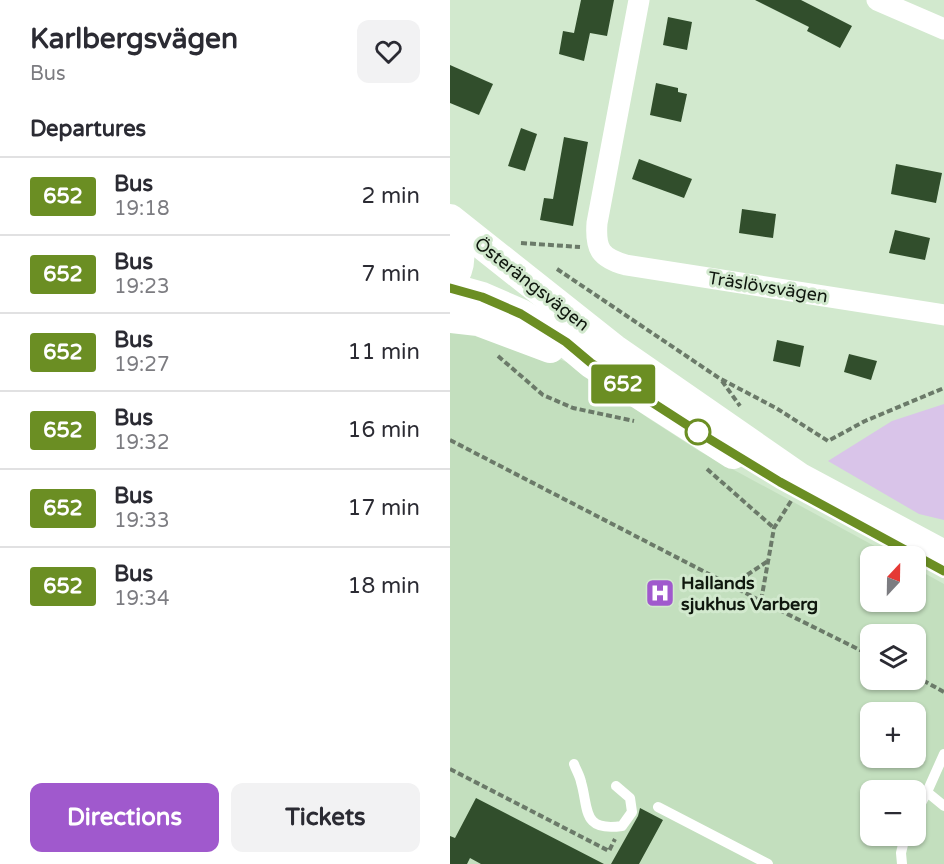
<!DOCTYPE html>
<meta charset="utf-8">
<style>
:root{--surface:#fff;--page:#f2f2f3;--text:#2b2b33;--muted:#7c7c81;--line:#e1e1e2;--accent:#a059cd}
body{margin:0;font-family:"Varela Round",sans-serif;background:var(--page);color:var(--text);height:100vh;display:flex;flex-direction:column;font-size:22px;white-space:nowrap}
*{box-sizing:border-box;margin:0}
p{font-size:20px;color:var(--muted)}
.icon{flex:none;width:33px;height:33px;fill:none;stroke:currentColor;stroke-width:2;stroke-linecap:round;stroke-linejoin:round}
.map{position:relative;flex:1;overflow:hidden}
.sheet{display:flex;flex-direction:column;background:var(--surface);width:450px}
.sheet>*{flex:none}
.badge{padding:0 12px;border-radius:4px;font-size:21px;line-height:39px}
.needle{width:39px;rotate:22deg}
.fabs{position:absolute;left:410px;top:546px;display:grid;gap:12px}
.fabs a{display:grid;place-items:center;width:66px;height:66px;border-radius:12px;background:var(--surface);box-shadow:0 2px 4px #0004;font-size:30px}
.map>.badge{position:absolute;translate:-50% -50%;box-shadow:0 0 0 3px #fff}
h2{padding:0 30px;font-size:22px;line-height:54px}
.round{display:grid;place-items:center;flex:none;width:63px;height:63px;border-radius:12px;background:var(--page)}
.headline{display:flex;align-items:center;justify-content:space-between;height:102px;padding:0 30px}
h1{font-size:28px;font-weight:700;line-height:45px}
.cta{display:flex;gap:12px;margin-top:auto;padding:12px 30px}
.cta a{flex:1;height:69px;border-radius:12px;background:var(--accent);color:#fff;font-size:24px;font-weight:700;line-height:69px;text-align:center}
.cta a+a{background:var(--page);color:var(--text)}
ul{padding:0;list-style:none}
li{display:flex;align-items:center;gap:18px;height:78px;padding:0 30px;border-top:2px solid var(--line)}
li div{flex:1}
li b{display:block;font-size:22px}
li em{font-style:normal}
li .badge{min-width:66px;font-weight:700;text-align:center}
main{display:flex;flex:1;min-height:0}
.map>svg:first-child{display:block}
.built{fill:#c3dfbe;fill-rule:evenodd}
.green{fill:#d9c4e9}
.building{fill:#314e2c}
.lines{fill:none;stroke-linecap:round;stroke-linejoin:round}
.path{stroke:#6b7a69;stroke-width:4;stroke-dasharray:6 3;stroke-linecap:butt}
.lane{stroke:#fff;stroke-width:10}
.street{stroke:#fff;stroke-width:21}
.secondary{stroke:#fff;stroke-width:30}
.line-casing{stroke:#fff;stroke-width:14}
.line{stroke:#6b8e23;stroke-width:9}
.stop-dot{fill:#fff;stroke:#6b8e23;stroke-width:3}
.labels{text-anchor:middle;stroke-width:6;stroke-linejoin:round;paint-order:stroke}
.street-label{font-size:18px;fill:#0f170e;stroke:#d2e9ce}
.poi-label{font-size:18px;font-weight:bold;fill:#0f170e;stroke:#d2e9ce;text-anchor:start}
</style>
<main>
<section class="sheet">
<div class="headline"><div><h1>Karlbergsvägen</h1><p>Bus</p></div><a class="round"><svg class="icon" aria-label="heart" viewBox="0 0 24 24"><path d="M12 20l-8-8c-3-5 5-10 8-4 3-6 11-1 8 4z"/></svg></a></div>
<h2>Departures</h2>
<ul>
<li><span class="badge" style="background:#6b8e23;color:#fff">652</span><div><b>Bus</b><p>19:18</p></div><em>2 min</em></li>
<li><span class="badge" style="background:#6b8e23;color:#fff">652</span><div><b>Bus</b><p>19:23</p></div><em>7 min</em></li>
<li><span class="badge" style="background:#6b8e23;color:#fff">652</span><div><b>Bus</b><p>19:27</p></div><em>11 min</em></li>
<li><span class="badge" style="background:#6b8e23;color:#fff">652</span><div><b>Bus</b><p>19:32</p></div><em>16 min</em></li>
<li><span class="badge" style="background:#6b8e23;color:#fff">652</span><div><b>Bus</b><p>19:33</p></div><em>17 min</em></li>
<li><span class="badge" style="background:#6b8e23;color:#fff">652</span><div><b>Bus</b><p>19:34</p></div><em>18 min</em></li>
</ul>
<div class="cta"><a>Directions</a><a>Tickets</a></div>
</section>
<div class="map">
<svg width="494" height="864" viewBox="0 0 494 864">
<rect width="100%" height="100%" fill="#d2e9ce"/>
<!-- built -->
<path class="built" d="M20,326L122,364L198,418L249,451L443,556H420V602H465V568L494,584V864H0V327ZM420,634H465V680H420ZM420,712H465V758H420ZM420,790H465V836H420Z"/>
<!-- green -->
<polygon class="green" points="494,404 494,520 469,514 378,461 442,421"/>
<!-- building -->
<g class="building">
<polygon points="131,0 164,0 157,36 140,33 134,61 109,54 113,31 124,33"/>
<polygon points="305,0 351,0 402,26 390,48 357,31 359,27"/>
<polygon points="218,17 242,22 237,50 213,45"/>
<polygon points="0,65 43,84 29,115 0,103"/>
<polygon points="206,83 228,88 228,92 237,94 231,122 200,115"/>
<polygon points="71,128 87,134 75,171 58,166"/>
<polygon points="114,137 138,142 123,226 90,220 94,198 103,199"/>
<polygon points="189,159 242,179 234,198 182,179"/>
<polygon points="446,164 492,173 486,203 441,194"/>
<polygon points="292,209 326,214 323,238 289,233"/>
<polygon points="445,230 480,238 475,260 439,253"/>
<polygon points="327,340 354,346 350,367 323,361"/>
<polygon points="399,354 427,361 421,380 394,372"/>
<polygon points="26,798 154,864 31,864 20,858 17,864 0,864 0,836 5,838"/>
<polygon points="190,808 213,820 189,864 161,864 188,816"/>
</g>
<g class="lines">
<!-- path -->
<g class="path">
<polyline points="71,243 130,247"/>
<polyline points="107,269 269,378 326,408 378,441 415,421 494,388"/>
<polyline points="48,356 93,395 123,408 184,421"/>
<polyline points="272,381 290,406"/>
<polyline points="0,440 311,601"/>
<polyline points="257,469 324,528"/>
<polyline points="341,501 324,528 311,601 420,655"/>
<polyline points="282,585 318,561"/>
<polyline points="465,676 494,692"/>
<polyline points="0,769 159,851 165,839"/>
</g>
<!-- lane -->
<g class="lane">
<path d="M124,764C126,770 130,776 131,782C139,808 131,832 172,826L182,812L180,798L166,786"/>
<polyline points="477,792 494,806"/>
<polyline points="208,807 318,864"/>
<polyline points="465,814 477,792 494,754"/>
<polyline points="452,864 451,853 455,836"/>
</g>
<!-- street -->
<g class="street">
<path d="M189,0L147,223C145,250 151,258 176,265L494,315"/>
<polyline points="427,0 494,29"/>
</g>
<!-- secondary -->
<g class="secondary">
<polyline points="0,219 164,349 350,478 494,555"/>
<path d="M0,232C13,248 12,267 0,283"/>
<polyline points="0,288 32,297 71,314 116,342 141,363 283,454"/>
<polyline points="0,318 28,321 100,348"/>
</g>
</g>
<g class="lines">
<!-- line casing -->
<g class="line-casing">
<polyline id="line" points="0,288 32,297 71,314 116,342 141,363 248,432 330,482 494,571"/>
</g>
<!-- line -->
<use href="#line" class="line"/>
</g>
<!-- icons -->
<defs>
<g id="hospital-square" transform="scale(1.5)"><rect x="-9" y="-9" width="18" height="18" rx="4" fill="#a059cd" stroke="#d2e9ce"/><path d="M-5-5h3v3.5h4V-5h3V5h-3V1.5h-4V5h-3Z" fill="#fff"/></g>
</defs>
<g fill-rule="evenodd">
<use href="#hospital-square" x="210" y="593"/>
</g>
<!-- markers -->
<circle class="stop-dot" cx="248" cy="432" r="12"/>
<g class="labels">
<!-- street labels -->
<g class="street-label">
<text transform="translate(82 284) rotate(38)" y="6">Österängsvägen</text>
<text transform="translate(318 287) rotate(9)" y="6">Träslövsvägen</text>
</g>
<!-- poi labels -->
<g class="poi-label">
<text x="231" y="589">Hallands<tspan x="231" dy="21">sjukhus Varberg</tspan></text>
</g>
</g>
</svg>
<div class="fabs">
<a><svg class="needle" viewBox="-14 -14 28 28"><path d="M0-13l5 13h-10z" fill="#e53935"/><path d="M0 13l5-13h-10z" fill="#7c7c81"/></svg></a>
<a><svg class="icon" aria-label="layers" viewBox="0 0 24 24"><path d="M12 4l9 5-9 5-9-5zM3 14l9 5 9-5"/></svg></a>
<a>+</a>
<a>−</a>
</div>
<b class="badge" style="left:173px;top:384px;background:#6b8e23;color:#fff">652</b>
</div>
</main>
